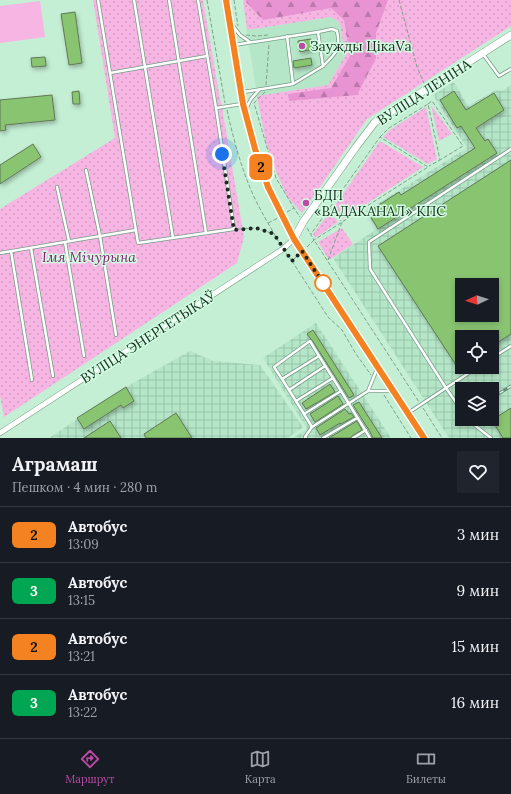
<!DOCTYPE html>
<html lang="ru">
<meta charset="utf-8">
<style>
:root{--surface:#171b24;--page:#20242c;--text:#f1f3f6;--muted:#9ea1a6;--line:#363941;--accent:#bc49a3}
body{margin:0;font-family:Lora,serif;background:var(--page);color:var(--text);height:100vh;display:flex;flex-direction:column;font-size:15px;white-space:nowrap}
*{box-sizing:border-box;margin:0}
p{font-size:13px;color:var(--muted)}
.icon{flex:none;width:22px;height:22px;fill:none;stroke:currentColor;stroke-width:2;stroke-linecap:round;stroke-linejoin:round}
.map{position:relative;height:438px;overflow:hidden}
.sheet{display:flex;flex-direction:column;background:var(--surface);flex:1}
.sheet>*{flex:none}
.badge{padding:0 8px;border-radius:6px;font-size:14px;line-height:26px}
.needle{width:26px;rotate:266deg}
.tools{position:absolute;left:455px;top:278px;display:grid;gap:8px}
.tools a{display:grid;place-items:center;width:44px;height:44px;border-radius:0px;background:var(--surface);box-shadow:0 2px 6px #0003;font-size:20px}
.you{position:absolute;width:20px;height:20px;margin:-10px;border:3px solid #fff;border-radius:50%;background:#1a73e8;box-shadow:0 0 0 6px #1a73e833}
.map>.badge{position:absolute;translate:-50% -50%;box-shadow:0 0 0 2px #fff}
.round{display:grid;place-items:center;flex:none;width:42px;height:42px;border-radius:0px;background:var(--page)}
.summary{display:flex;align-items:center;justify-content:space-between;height:68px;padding:0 12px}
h1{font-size:19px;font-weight:700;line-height:30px}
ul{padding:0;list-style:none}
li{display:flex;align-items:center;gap:12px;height:56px;padding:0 12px;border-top:1px solid var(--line)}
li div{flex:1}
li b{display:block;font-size:15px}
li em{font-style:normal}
li .badge{min-width:44px;font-weight:700;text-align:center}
.dock{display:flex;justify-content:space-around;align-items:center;height:56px;border-top:1px solid var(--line);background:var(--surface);font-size:11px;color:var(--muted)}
.dock a{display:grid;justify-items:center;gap:2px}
.dock .selected{color:var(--accent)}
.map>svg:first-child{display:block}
.built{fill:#b4e6c7}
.industrial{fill:url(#industrial-grid);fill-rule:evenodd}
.green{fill:url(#green-dots)}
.forest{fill:url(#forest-firs)}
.pitch{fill:#f7b5e4}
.building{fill:#89c471;stroke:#5f7856;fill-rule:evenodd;filter:url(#shadow)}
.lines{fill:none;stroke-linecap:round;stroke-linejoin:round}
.service-casing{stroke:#759e84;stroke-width:4}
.minor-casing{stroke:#759e84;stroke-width:6}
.secondary-casing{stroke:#759e84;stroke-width:8}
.path{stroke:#81a18d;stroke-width:1;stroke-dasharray:4 2;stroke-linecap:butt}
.service{stroke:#fff;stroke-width:2.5}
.minor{stroke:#fff;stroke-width:5}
.secondary{stroke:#fff;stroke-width:7}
.rail-casing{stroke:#6b8977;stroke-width:3}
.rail{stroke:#d1fde1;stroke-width:1.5;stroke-dasharray:4.5;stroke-linecap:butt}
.line-casing{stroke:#fff;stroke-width:9}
.line{stroke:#f58220;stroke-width:6}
.walk{stroke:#1a2b21;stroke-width:4;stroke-dasharray:0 7.2}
.poi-dot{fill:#bc49a3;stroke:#d1fde1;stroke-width:1.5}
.stop-dot{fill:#fff;stroke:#f58220;stroke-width:2}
.labels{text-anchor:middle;stroke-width:3;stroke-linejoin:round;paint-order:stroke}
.poi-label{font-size:14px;fill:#1a2b21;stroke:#d1fde1;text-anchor:start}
.street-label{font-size:14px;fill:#1a2b21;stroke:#d1fde1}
.park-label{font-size:14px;font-style:italic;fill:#832070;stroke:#d1fde1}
</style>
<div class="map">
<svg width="511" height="438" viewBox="0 0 511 438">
<defs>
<pattern id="industrial-grid" width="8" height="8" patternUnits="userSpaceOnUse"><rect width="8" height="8" fill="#b4e6c7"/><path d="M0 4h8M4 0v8" fill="none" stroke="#9ac5ab"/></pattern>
<pattern id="green-dots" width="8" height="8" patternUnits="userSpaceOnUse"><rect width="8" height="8" fill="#f7b5e4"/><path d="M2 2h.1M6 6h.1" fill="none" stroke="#d39cc3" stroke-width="1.8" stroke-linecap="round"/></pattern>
<pattern id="forest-firs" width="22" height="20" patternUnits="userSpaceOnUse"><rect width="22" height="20" fill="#e893d2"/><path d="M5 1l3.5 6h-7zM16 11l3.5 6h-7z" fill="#bb78aa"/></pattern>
<filter id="shadow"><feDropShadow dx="1.5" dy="2.5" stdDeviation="2" flood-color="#0004"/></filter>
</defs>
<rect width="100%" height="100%" fill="#c4efd4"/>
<!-- built -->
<polygon class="built" points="331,17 340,23 345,56 328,85 257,96 247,30"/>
<!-- industrial -->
<g class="industrial">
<path d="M454,82L468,106L496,90L502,91L511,85V438H449L333,258L377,229L366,211L467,148L433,95ZM462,285H492V315H462ZM462,337H492V367H462ZM462,389H492V419H462Z"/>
<polygon points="316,323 391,438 293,438 307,429 263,358"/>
<polygon points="190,351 213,361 260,365 303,427 288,438 49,438 126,387"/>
</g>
<!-- green -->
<g class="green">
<polygon points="93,0 203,0 220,99 222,107 244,237 237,263 4,417 0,396 0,209 115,138"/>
<polygon points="243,0 511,0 511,26 367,119 302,213 287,197 276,171 266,143 257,96 328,85 345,56 340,23 331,17 247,30"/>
<polygon points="431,105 452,134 439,141"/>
<polygon points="426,107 437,159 428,164 383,137 390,130"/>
<polygon points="380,141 423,167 343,219 333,208"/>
<polygon points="330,212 338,222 315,238 313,234"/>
<polygon points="342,228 353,244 329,260 318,242"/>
</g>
<!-- forest -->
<polygon class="forest" points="246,0 388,0 376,33 376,58 357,95 289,101 288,94 331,88 350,56 344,20 331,8 263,20 246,2"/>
<!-- pitch -->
<polygon class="pitch" points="40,1 45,37 0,43 0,6"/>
<!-- building -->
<g class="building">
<polygon points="75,12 82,63 69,65 61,14"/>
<polygon points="311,39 313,49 300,52 298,41"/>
<polygon points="45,57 46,66 32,67 31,58"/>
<polygon points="311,58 312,65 294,68 293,61"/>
<polygon points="79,91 80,104 73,104 72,92"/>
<polygon points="454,91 466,110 494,93 504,110 476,128 485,141 488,139 497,153 378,229 368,212 399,192 401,195 475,148 461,126 457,128 440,100"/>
<polygon points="52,95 55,120 5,125 6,130 0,131 0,100"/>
<polygon points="33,144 41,157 0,184 0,165"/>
<path d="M511,160V334L492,346V337H462V365L458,368L378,246ZM462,285H492V315H462Z"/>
<polygon points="313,330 354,395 349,398 312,340 310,338 307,334"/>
<polygon points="330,384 335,392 306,409 302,403"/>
<polygon points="126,387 134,401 123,408 121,405 84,429 77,418"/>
<polygon points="338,396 343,404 315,422 310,414"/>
<polygon points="359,402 382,438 373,438 368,428 367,427 353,405"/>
<polygon points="511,408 511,438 503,438 492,420"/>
<polygon points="345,409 349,414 351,413 354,417 341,424 340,423 320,435 316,428"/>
<polygon points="176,413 192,438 146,438 144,434"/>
<polygon points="110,421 121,438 84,438"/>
<polygon points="357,421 362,430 352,436 350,438 329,438"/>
</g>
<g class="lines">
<!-- service casing -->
<g class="service-casing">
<g id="service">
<polyline points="98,0 138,243 234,229 216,108 198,0"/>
<polyline points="134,0 173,238"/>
<polyline points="169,0 206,233"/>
<polyline points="233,26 240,35 250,42"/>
<path d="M318,32L332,29L337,31C341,50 336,53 323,66"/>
<polyline points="287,36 293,84"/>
<polyline points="234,45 318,32 323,66 293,84 243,92"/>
<polyline points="483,54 499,76 511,69"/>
<polyline points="110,73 207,56"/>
<polyline points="216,108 242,104"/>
<polyline points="246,109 251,99 259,90"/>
<polyline points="86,170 100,236 116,335"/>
<polyline points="57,187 69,241"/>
<polyline points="65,242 84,356"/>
<polyline points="31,248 53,376"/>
<polyline points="11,251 32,380"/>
<polyline points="0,253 136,230"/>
<polyline points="319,356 333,378"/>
<polyline points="492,358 511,346"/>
<polyline points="478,367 446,388 370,269 369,242 511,149"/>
<polyline points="377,369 368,391 392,391"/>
<polyline points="282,379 274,367 310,341 319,356 282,379 296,401"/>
<polyline points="289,390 325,366"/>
<polyline points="408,413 446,388 462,411"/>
<polyline points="304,414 341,391"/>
<polyline points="467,419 491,438"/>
<polyline points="312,427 368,391"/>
<polyline points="306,438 305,437 312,427 296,401 333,378 370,438"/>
<polyline points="323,438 357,418"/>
<polyline points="353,438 366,430"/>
</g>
</g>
<!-- minor casing -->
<g class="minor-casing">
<polyline id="minor" points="0,433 283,249 294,239"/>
</g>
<!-- secondary casing -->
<g class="secondary-casing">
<g id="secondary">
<polyline points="226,0 243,104 255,149 268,187 294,239 424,438"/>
<polyline points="294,239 303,222 356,147 375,122 511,35"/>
</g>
</g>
<!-- path -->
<g class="path">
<polyline points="207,0 225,103"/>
<polyline points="234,0 238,26"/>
<polyline points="399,0 417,67 424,83"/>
<polyline points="246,35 256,36 269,35"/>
<polyline points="266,85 269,44"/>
<polyline points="265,92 254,103 276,178 294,208"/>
<polyline points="428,104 432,101 463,146 440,160"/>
<path d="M227,110C233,137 240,164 251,190C259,209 270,226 280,244"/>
<polyline points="380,137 389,128 428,104 440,160 429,166"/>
<polyline points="287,212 294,208 300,217"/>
<polyline points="268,223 278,218"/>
<polyline points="307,228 314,240 428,167 380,137 311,234"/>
<polyline points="238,229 256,228 274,234"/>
<polyline points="307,247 314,240 419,402"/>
<polyline points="286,253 292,261 297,256"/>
<polyline points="328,260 342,222 330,208"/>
<polyline points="292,261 328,317 342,330 356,354 371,375"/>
<polyline points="384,395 411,438"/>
<polyline points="423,408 442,438"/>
</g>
<!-- service -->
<use href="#service" class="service"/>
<!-- minor -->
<use href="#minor" class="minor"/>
<!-- secondary -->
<use href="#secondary" class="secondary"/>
<!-- rail casing -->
<g class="rail-casing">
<polyline id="rail" points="492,398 511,386"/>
</g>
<!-- rail -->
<use href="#rail" class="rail"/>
</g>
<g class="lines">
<!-- line casing -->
<g class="line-casing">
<polyline id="line" points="226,0 243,104 255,149 268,187 294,239 424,438"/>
</g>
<!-- line -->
<use href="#line" class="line"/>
<!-- walk -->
<polyline class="walk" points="222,154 234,230 256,228 274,234 292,261 302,251 323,283"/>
</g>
<!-- markers -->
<g class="poi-dot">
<circle cx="302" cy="46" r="4"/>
<circle cx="306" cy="203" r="4"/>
</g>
<circle class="stop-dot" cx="323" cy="283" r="8"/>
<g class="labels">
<!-- poi labels -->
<g class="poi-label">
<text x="310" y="51">Заужды ЦікаVа</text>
<text x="314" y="200">БДП<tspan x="314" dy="16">«ВАДАКАНАЛ» КПС</tspan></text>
</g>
<!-- street labels -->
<g class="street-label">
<text transform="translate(424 92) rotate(-33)" y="5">ВУЛІЦА ЛЕНІНА</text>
<text transform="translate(148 337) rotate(-33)" y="5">ВУЛІЦА ЭНЕРГЕТЫКАЎ</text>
</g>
<!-- park labels -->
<g class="park-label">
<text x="89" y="262">Імя Мічурына</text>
</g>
</g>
</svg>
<div class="tools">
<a><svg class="needle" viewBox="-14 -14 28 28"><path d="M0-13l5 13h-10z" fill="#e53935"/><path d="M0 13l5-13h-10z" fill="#9ea1a6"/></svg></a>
<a><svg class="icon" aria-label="locate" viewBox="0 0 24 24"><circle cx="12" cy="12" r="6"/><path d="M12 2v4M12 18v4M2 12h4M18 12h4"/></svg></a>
<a><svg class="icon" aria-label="layers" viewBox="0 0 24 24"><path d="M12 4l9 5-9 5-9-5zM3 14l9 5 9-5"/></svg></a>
</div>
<div class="you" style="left:222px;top:154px"></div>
<b class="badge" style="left:261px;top:167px;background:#f58220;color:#111">2</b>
</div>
<section class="sheet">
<div class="summary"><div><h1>Аграмаш</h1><p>Пешком · 4 мин · 280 m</p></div><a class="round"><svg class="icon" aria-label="heart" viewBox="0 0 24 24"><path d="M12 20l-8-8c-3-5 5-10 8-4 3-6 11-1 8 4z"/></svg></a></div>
<ul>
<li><span class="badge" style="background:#f58220;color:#111">2</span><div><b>Автобус</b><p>13:09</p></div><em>3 мин</em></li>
<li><span class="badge" style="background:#00a651;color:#fff">3</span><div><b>Автобус</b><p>13:15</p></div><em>9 мин</em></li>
<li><span class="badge" style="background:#f58220;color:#111">2</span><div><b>Автобус</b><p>13:21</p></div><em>15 мин</em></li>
<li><span class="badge" style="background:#00a651;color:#fff">3</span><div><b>Автобус</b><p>13:22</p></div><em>16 мин</em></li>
</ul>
</section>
<nav class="dock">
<a class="selected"><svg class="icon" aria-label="directions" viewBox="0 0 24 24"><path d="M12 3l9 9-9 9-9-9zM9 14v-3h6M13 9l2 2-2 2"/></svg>Маршрут</a>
<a><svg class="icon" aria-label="map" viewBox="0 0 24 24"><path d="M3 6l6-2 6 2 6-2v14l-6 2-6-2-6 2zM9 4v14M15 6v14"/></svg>Карта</a>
<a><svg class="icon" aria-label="tickets" viewBox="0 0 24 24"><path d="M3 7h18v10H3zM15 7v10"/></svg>Билеты</a>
</nav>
